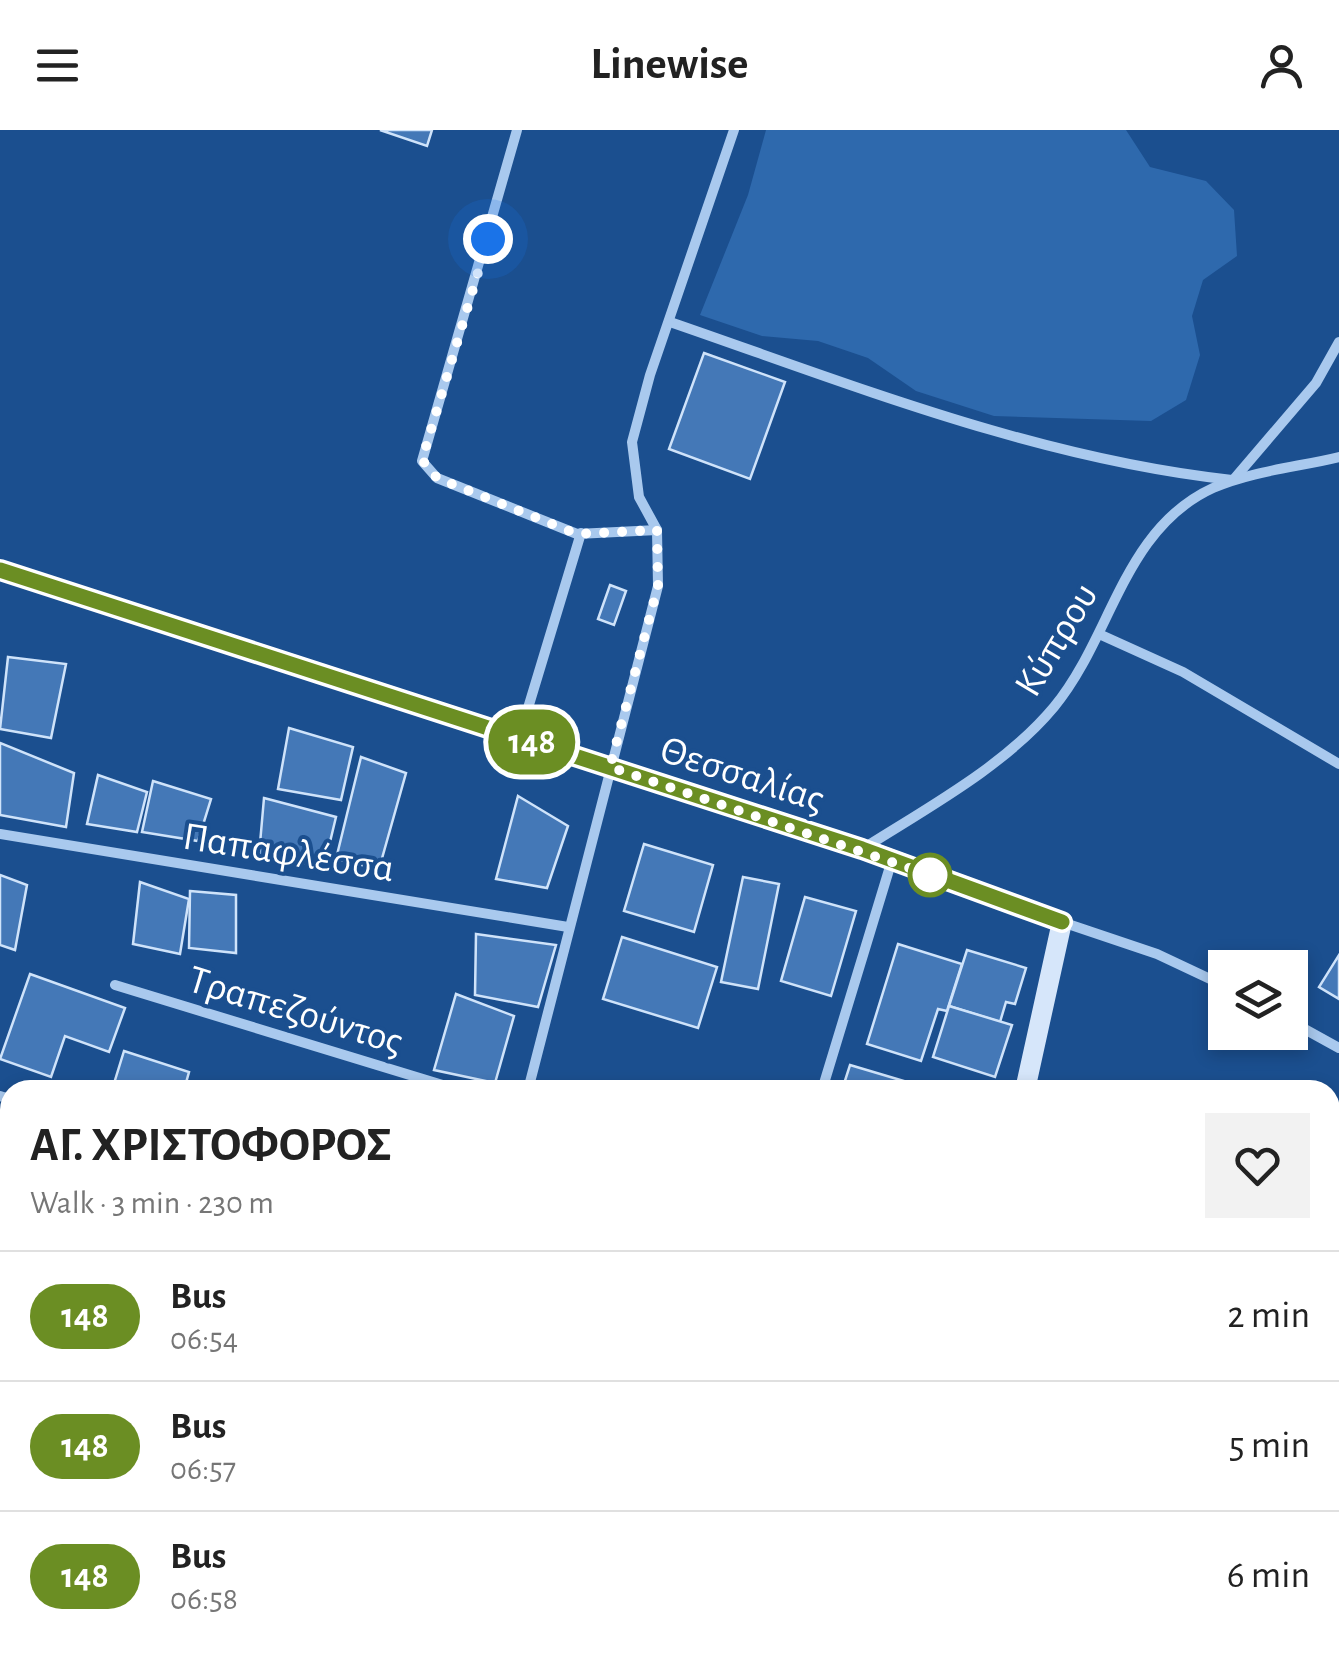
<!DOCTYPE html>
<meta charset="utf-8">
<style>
:root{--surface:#fff;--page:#f2f2f2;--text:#222;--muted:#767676;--line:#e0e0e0}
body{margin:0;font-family:"Alegreya Sans",sans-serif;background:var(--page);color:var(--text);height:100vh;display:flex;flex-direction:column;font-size:38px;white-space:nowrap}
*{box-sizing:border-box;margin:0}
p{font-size:32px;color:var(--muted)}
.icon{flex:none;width:55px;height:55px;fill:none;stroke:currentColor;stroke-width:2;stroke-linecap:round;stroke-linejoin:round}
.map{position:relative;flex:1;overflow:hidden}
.drawer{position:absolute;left:0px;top:950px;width:1340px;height:582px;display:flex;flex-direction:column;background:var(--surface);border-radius:30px 30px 0 0;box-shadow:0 5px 15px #0003}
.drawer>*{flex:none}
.badge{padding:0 20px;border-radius:32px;font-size:35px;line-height:65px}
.buttons{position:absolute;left:1208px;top:820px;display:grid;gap:20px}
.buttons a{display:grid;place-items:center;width:100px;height:100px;border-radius:0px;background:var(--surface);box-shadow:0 5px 15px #0003;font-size:50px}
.you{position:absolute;width:50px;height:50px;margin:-25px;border:8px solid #fff;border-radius:50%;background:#1a73e8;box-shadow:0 0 0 15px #1a73e833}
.map>.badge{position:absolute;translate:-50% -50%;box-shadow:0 0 0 5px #fff}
.round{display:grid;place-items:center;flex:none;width:105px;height:105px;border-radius:0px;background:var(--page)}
.summary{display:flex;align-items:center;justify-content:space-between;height:170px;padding:0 30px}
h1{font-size:48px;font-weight:700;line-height:75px}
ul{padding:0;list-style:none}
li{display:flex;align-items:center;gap:30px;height:130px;padding:0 30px;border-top:2px solid var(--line)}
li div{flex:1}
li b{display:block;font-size:38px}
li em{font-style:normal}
li .badge{min-width:110px;font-weight:700;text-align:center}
header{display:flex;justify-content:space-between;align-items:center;height:130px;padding:0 30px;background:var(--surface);font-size:45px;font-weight:700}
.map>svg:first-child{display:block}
.green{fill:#2e69ad}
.building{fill:#4478b7;stroke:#cfe3fa;stroke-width:2.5}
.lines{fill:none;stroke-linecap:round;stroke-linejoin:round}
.street{stroke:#a9c9ee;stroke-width:10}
.secondary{stroke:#d6e6fa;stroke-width:20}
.line-casing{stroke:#fff;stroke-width:22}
.line{stroke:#6b8e23;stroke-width:15}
.walk{stroke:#fff;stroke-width:10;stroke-dasharray:0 18}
.stop-dot{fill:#fff;stroke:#6b8e23;stroke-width:5}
.labels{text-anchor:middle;stroke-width:8;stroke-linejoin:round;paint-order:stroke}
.street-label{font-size:40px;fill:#fff;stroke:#1b4f8f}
</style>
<header><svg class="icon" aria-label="menu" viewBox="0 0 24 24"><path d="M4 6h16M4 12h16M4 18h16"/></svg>Linewise<svg class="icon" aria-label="person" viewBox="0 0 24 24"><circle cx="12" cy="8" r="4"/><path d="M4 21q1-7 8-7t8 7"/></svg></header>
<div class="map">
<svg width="1339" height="1532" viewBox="0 0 1339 1532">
<rect width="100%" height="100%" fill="#1b4f8f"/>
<!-- green -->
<polygon class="green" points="766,0 1126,0 1150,37 1206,51 1234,80 1237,126 1203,150 1192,186 1200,225 1186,270 1151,291 994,286 916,261 868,228 818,211 762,206 700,185 748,65"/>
<!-- building -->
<g class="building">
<polygon points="380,0 432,0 427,16"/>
<polygon points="704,223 785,252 750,349 669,319"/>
<polygon points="610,455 626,461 614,495 598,489"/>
<polygon points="8,527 66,534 51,608 0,599"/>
<polygon points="289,598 353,617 341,670 278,659"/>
<polygon points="0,613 74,643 66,697 0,685"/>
<polygon points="361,627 406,643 379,739 336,729"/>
<polygon points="98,645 147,662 137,702 87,694"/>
<polygon points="153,651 211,669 198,711 142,702"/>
<polygon points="518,666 568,696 547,758 496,749"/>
<polygon points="264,668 336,687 324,737 259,725"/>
<polygon points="644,714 713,735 694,802 624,781"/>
<polygon points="0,745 27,755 15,820 0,815"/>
<polygon points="743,747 779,754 758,859 721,852"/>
<polygon points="140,752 189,769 180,824 133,814"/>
<polygon points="190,761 236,765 236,823 189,818"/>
<polygon points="805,767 856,781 831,866 781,851"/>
<polygon points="476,804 556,815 538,877 475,865"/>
<polygon points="622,807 717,837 698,898 603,869"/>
<polygon points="898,814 962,834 947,881 938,879 921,931 867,914"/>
<polygon points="967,820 1026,838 1015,874 1006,872 1000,892 949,876"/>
<polygon points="1339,825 1339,869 1319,857"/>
<polygon points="30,844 125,878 109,922 65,906 51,947 0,929"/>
<polygon points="456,864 514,886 495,953 434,940"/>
<polygon points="949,876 1012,895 995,947 933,927"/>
<polygon points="124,921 189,942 184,960 112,960"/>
<polygon points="850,935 934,960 842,960"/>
<polygon points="0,1165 10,1168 10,1241 0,1239"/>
<polygon points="0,1307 10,1310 10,1415 0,1414"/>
<polygon points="0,1440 10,1443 0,1510"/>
<polygon points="775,1522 795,1522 826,1532 772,1532"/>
</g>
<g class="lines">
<!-- street -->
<g class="street">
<polyline points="517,0 422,331 437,348 577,404 657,400"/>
<path d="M670,192C853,255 1038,329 1232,350"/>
<polyline points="1234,349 1316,253 1339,212"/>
<polyline points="1099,504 1183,542 1339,634"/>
<polyline points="528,578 581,403"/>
<polyline points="0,704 568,797"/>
<path d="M864,718C927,678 1005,636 1054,577C1112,507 1123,399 1213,358C1252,341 1298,337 1339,327"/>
<polyline points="1062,792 1157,824 1225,856"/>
<polyline points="115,855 459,960"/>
<polyline points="1290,891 1339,918"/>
<polyline points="528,960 658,456 657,400 639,367 632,312 650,245 734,0"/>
<polyline points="822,960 892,730"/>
<polyline points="0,966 10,969"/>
<polyline points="0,1278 10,1280"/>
<polyline points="1330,1350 1339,1353"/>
<polyline points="1330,1464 1339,1434"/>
<polyline points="1198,1522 1230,1532"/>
<polyline points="381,1532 384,1522"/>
<polyline points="728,1532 731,1522"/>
<polyline points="1310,1532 1312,1522"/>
</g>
<!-- secondary -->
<g class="secondary">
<polyline points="0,440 863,719 1062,792 1025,960"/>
<polyline points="965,1522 968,1532"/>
</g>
</g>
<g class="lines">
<!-- line casing -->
<g class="line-casing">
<polyline id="line" points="0,440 862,719 1062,792"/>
</g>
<!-- line -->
<use href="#line" class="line"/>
<!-- walk -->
<polyline class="walk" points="488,109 422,330 437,348 577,404 657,400 658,456 610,637 930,745"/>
</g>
<!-- markers -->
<circle class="stop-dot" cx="930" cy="745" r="20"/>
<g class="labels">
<!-- street labels -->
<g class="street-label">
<text transform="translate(1055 509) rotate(-59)" y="14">Κύπρου</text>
<text transform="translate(743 643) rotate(18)" y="14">Θεσσαλίας</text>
<text transform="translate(289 721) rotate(9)" y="14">Παπαφλέσσα</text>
<text transform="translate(296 879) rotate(17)" y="14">Τραπεζούντος</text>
</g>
</g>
</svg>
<div class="buttons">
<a><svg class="icon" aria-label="layers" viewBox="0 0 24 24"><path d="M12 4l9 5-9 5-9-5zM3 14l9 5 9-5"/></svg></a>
</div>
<div class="you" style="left:488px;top:109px"></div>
<b class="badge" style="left:532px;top:612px;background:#6b8e23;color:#fff">148</b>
<section class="drawer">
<div class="summary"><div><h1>ΑΓ. ΧΡΙΣΤΟΦΟΡΟΣ</h1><p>Walk · 3 min · 230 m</p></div><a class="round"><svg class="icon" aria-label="heart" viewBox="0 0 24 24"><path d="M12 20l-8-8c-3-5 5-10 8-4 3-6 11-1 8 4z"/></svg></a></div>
<ul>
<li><span class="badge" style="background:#6b8e23;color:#fff">148</span><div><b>Bus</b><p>06:54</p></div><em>2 min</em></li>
<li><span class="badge" style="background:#6b8e23;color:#fff">148</span><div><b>Bus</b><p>06:57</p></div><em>5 min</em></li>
<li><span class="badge" style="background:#6b8e23;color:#fff">148</span><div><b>Bus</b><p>06:58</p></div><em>6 min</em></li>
</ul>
</section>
</div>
